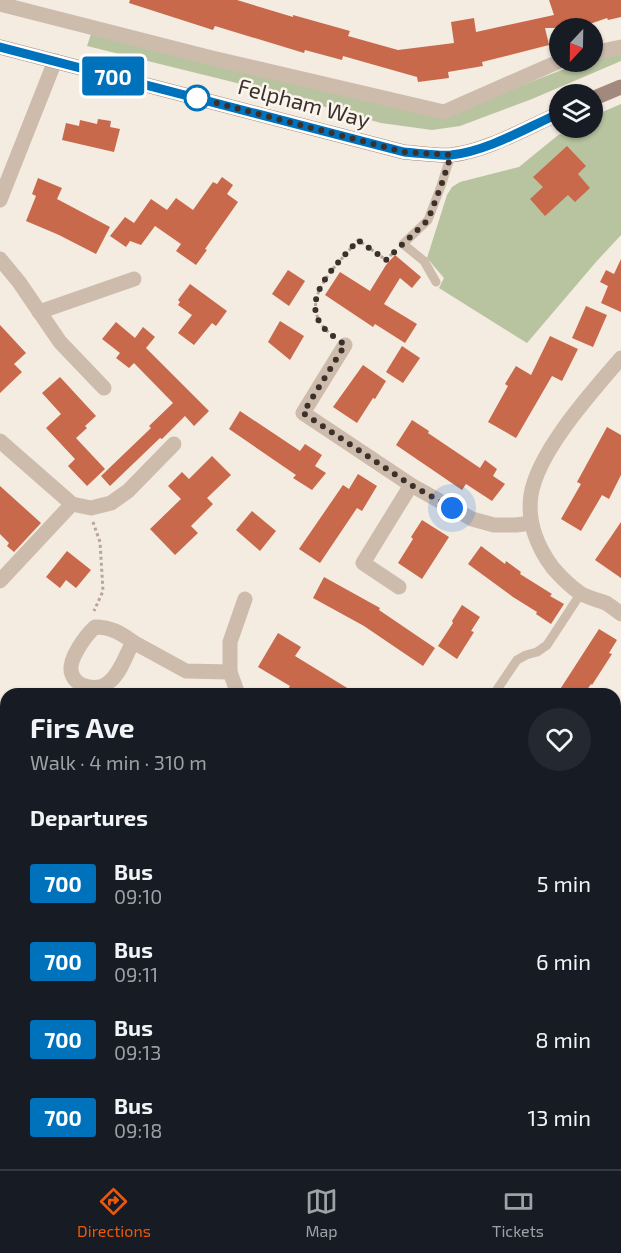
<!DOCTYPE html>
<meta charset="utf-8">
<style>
:root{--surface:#171b24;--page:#242831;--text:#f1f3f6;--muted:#9ea1a6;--line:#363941;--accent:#ea580c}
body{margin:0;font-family:"Exo 2",sans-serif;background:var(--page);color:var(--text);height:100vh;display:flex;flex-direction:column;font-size:22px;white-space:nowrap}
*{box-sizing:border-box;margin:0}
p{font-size:20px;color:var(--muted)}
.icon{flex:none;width:33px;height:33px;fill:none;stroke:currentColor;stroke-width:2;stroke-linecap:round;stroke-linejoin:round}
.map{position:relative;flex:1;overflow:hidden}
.panel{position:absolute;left:0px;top:688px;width:621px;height:482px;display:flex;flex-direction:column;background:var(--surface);border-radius:18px 18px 0 0;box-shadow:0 2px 4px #0004}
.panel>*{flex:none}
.badge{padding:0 12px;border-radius:4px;font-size:21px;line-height:39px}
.needle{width:39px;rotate:202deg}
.buttons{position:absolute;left:549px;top:18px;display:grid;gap:12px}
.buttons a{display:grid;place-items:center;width:54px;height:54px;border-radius:50%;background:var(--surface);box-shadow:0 2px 4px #0004;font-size:30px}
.you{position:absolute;width:30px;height:30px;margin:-15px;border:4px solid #fff;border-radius:50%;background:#1a73e8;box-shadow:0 0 0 9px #1a73e833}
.map>.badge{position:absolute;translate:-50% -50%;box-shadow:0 0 0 3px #fff}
h2{padding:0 30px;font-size:22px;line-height:54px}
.round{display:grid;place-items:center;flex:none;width:63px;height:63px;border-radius:32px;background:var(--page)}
.overview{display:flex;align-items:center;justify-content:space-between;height:102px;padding:0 30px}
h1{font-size:28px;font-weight:700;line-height:45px}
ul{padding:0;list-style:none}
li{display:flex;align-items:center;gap:18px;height:78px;padding:0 30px}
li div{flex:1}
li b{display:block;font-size:22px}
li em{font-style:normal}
li .badge{min-width:66px;font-weight:700;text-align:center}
.dock{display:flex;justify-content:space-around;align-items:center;height:84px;border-top:2px solid var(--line);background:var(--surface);font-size:16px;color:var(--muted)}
.dock a{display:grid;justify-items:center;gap:3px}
.dock .current{color:var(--accent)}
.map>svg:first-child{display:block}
.green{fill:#b8c4a0}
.building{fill:#c8694b}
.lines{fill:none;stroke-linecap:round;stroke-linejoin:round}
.path{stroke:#b9a596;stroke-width:3;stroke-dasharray:3 3;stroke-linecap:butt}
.lane{stroke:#cdbbac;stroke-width:9}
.street{stroke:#cdbbac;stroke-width:15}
.secondary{stroke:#a18a7d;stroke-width:15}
.line-casing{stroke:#fff;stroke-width:14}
.line{stroke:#0072bc;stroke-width:9}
.walk{stroke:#3b302b;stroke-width:6;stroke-dasharray:0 10.8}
.stop-dot{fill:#fff;stroke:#0072bc;stroke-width:3}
.labels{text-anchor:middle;stroke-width:5;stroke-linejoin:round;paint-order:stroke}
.street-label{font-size:22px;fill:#3b302b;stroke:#fbf5ee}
</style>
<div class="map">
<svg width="621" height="1169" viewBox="0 0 621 1169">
<rect width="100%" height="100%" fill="#f4ebe1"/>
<!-- green -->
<g class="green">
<polygon points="92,31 444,115 575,65 592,62 593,60 621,52 621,61 532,99 460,126 432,130 381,123 269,91 87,46"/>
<polygon points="621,104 621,235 596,262 527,343 439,288 444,278 427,258 447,195 452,187 460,182 519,167 557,136 571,128 592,128 593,116"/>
</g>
<!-- building -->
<g class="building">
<polygon points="130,0 237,0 293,17 293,15 350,31 348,36 398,50 454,43 451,22 474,18 476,32 554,15 549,0 621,0 621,17 608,20 607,18 578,28 545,28 549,45 482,62 483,66 448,72 449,78 418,82 417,77 343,56 342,60 305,50 304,53 215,26 213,30 129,3"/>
<polygon points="98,119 111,121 110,127 120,129 114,152 62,140 66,123 79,126 80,120 97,124"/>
<polygon points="567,146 586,166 578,174 590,188 575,202 568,195 545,216 530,199 543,187 533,177"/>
<polygon points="222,177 233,185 227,194 238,202 205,249 207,250 196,265 176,251 181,244 155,226 141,245 130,241 126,247 110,236 125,217 134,223 151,199 167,210 176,198 193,210 213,182 217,184"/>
<polygon points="38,178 62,188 57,199 110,227 96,254 59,235 26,221 36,196 32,194"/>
<polygon points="395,255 421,277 412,288 400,278 384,304 417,324 405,343 375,324 373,327 325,295 340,272 370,291 386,265"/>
<polygon points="621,259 621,312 601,303 608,286 600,282 606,270 614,274"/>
<polygon points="288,270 305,281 289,306 272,294"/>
<polygon points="190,284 227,311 216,326 212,323 194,345 178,333 192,315 178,305 180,302 178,300"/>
<polygon points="586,306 607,315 593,347 572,338"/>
<polygon points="280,321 304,336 290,360 268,342"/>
<polygon points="116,322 135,338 143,327 155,337 146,348 209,411 194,426 185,416 162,439 160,438 110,486 101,476 151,428 149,426 173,403 134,363 129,368 116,358 120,353 102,339"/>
<polygon points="0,325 26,353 14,364 22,372 0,393"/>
<polygon points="550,336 578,349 562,381 552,376 516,438 488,422 508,386 505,384 516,366 531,375"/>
<polygon points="402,346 420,358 403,383 386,372"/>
<polygon points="363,365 386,381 375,399 373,398 357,423 333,407"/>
<polygon points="60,377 96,416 85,426 87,428 76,438 105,469 87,486 68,466 75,459 46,428 61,414 42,393"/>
<polygon points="240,411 300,451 305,444 322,455 315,466 326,473 312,490 293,478 296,475 229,429"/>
<polygon points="412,420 429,431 428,433 480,468 485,460 497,469 493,476 505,484 492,501 466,484 462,490 396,445"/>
<polygon points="607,427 621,435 621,475 609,499 602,495 581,531 561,519 581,484 577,482"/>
<polygon points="212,456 231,475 207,498 213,504 191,526 198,533 175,555 150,529 181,499 168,486 182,472 189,479"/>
<polygon points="358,474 377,486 362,511 357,508 320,563 299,549 343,485 349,489"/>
<polygon points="0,486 41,523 14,552 7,546 9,543 0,534"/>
<polygon points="252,511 276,531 260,551 236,530"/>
<polygon points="422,520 449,537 422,579 398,563 413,539 411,537"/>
<polygon points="621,522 621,578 595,560"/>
<polygon points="481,546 505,564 506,561 521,572 520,574 552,594 550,596 564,604 551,624 536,614 537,612 513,597 468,564"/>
<polygon points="67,551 91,570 76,588 66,580 60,588 46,577"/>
<polygon points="324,577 380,608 379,610 435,648 423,666 364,626 313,598"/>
<polygon points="462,605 480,617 471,631 474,632 457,659 438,646 453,623 452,621"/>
<polygon points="599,629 617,640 609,653 612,654 592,685 591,684 584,694 557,694"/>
<polygon points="278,633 301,647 295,656 357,694 285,694 290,686 258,667"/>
</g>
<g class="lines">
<!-- path -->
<g class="path">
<path d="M333,336C291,304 335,268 358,240L386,260L393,253"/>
<polyline points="93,522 100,542 103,591 94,611"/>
</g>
<!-- lane -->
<g class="lane">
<polyline points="436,282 424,261 403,244 428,220 441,186 451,155"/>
<polyline points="494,694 517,660 526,655 537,652 547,645 581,593"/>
<polyline points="615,1130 621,1134"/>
</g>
<!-- street -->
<g class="street">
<polyline points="0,4 212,58 444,112 560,61"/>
<polyline points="592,53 621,47"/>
<polyline points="0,200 55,61"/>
<polyline points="0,259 19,282 60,342 104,388"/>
<polyline points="39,312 134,279"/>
<polyline points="345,345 303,413 411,485 472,519 494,525 516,525 531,523"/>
<path d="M621,358C592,392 538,451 531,495C527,521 537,547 553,568C560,576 571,587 580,593C588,598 598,600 606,603C611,606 616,610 621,614"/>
<polyline points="0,441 72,504 91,508 111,503 128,491 174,444"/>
<polyline points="0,581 72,504"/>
<polyline points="399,587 363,563 411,485"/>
<path d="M95,627C111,627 121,633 133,642C126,654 121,673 109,682C98,692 74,688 71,671C69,658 86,635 95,627Z"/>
<polyline points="133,642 186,671 230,672"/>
<polyline points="238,694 230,672 230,642 245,599"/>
<polyline points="615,736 621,731"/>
<polyline points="0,930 6,934"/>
<polyline points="0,1094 6,1085"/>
<polyline points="0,1143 6,1152"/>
<polyline points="14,1164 16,1169"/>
<polyline points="381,1164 387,1169"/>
<polyline points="404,1169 407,1164"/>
</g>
<!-- secondary -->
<g class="secondary">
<path d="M0,47L404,152C419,153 436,156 451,155C487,151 526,128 560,113"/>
<polyline points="592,99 621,87"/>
</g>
</g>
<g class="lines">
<!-- line casing -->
<g class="line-casing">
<path id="line" d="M0,47L404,152C419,153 436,156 451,155C488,151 526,128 560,113"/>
</g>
<!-- line -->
<use href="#line" class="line"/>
<!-- walk -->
<path class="walk" d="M197,98L186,95L404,152L451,155L441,186L428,220L386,260L358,240C340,262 298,297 323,327C329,334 338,339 345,345L303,413L411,485L452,508"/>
</g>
<!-- markers -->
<circle class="stop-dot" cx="197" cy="98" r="12"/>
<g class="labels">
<!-- street labels -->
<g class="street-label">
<text transform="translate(304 103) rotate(15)" y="8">Felpham Way</text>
</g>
</g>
</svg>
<div class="buttons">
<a><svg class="needle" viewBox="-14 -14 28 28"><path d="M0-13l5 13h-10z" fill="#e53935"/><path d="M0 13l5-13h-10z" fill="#9ea1a6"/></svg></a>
<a><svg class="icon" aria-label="layers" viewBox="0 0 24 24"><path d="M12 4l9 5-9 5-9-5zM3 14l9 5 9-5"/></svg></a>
</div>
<div class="you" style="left:452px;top:508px"></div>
<b class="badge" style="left:113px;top:76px;background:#0072bc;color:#fff">700</b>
<section class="panel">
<div class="overview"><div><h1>Firs Ave</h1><p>Walk · 4 min · 310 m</p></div><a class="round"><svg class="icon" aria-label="heart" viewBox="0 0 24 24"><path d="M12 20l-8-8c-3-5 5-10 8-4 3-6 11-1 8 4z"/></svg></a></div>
<h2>Departures</h2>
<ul>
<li><span class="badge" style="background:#0072bc;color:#fff">700</span><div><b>Bus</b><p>09:10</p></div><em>5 min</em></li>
<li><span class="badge" style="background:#0072bc;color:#fff">700</span><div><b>Bus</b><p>09:11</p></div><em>6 min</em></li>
<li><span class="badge" style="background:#0072bc;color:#fff">700</span><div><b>Bus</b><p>09:13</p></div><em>8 min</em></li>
<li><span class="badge" style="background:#0072bc;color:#fff">700</span><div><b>Bus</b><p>09:18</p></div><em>13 min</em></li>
</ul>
</section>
</div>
<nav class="dock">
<a class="current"><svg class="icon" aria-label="directions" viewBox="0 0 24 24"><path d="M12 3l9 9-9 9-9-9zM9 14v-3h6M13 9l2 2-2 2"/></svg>Directions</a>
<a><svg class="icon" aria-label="map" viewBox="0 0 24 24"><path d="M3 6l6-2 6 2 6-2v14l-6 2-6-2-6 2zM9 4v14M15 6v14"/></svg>Map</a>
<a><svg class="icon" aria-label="tickets" viewBox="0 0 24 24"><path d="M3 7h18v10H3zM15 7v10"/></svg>Tickets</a>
</nav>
